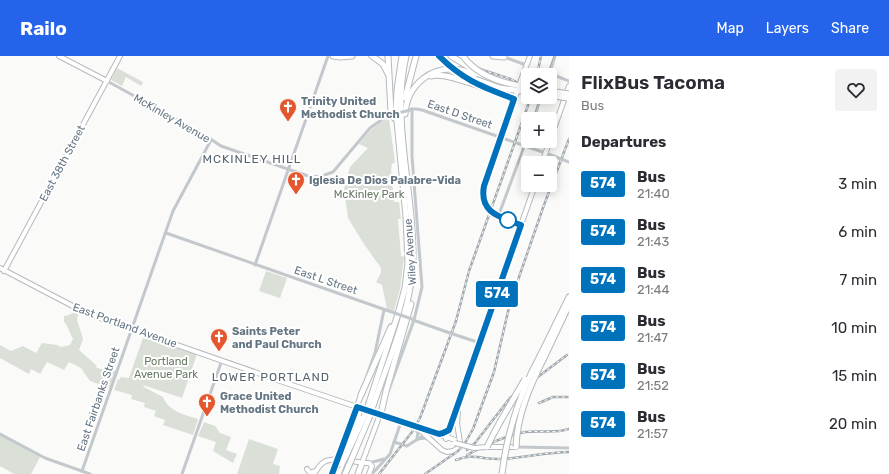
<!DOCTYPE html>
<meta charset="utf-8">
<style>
:root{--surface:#fff;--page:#f2f2f3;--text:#2b2b33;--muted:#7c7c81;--accent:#2563eb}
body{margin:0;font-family:Rubik,sans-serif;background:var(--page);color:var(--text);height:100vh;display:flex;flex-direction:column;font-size:15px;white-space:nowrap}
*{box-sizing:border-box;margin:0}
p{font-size:13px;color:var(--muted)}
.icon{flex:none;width:22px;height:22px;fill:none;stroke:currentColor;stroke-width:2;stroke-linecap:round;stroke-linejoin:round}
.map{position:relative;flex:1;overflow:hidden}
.sheet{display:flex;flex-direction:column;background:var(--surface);width:320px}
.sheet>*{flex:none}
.badge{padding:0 8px;border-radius:3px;font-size:14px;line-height:26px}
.buttons{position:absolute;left:521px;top:12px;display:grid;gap:8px}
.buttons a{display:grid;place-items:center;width:36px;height:36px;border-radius:4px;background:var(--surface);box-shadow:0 2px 10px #0003;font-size:20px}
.map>.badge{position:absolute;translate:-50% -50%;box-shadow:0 0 0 2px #fff}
h2{padding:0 12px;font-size:15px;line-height:36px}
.round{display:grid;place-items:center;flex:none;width:42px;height:42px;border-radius:4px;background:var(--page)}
.head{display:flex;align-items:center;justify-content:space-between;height:68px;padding:0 12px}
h1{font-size:19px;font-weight:600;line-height:30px}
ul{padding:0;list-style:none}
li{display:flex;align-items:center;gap:12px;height:48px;padding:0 12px}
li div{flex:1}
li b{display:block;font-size:15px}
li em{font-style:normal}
li .badge{min-width:44px;font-weight:700;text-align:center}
header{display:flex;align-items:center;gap:24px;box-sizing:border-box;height:56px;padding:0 20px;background:var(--accent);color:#fff}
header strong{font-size:19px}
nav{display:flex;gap:22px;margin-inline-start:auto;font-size:14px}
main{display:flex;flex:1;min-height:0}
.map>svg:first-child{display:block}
.green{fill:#dadfd7}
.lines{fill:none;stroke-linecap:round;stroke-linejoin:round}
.major-casing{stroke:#b5babe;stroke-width:6}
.highway-casing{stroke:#b4b9bd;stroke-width:7}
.minor{stroke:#c3c8cc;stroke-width:3}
.major{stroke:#fff;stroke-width:4}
.highway{stroke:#fff;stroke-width:5}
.tram{stroke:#a2aab0;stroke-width:1}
.rail-casing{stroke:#a2aab0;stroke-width:2.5}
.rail{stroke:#fff;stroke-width:1;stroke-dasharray:3;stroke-linecap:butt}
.major-bridge-casing{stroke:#b5babe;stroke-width:6;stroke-linecap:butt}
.highway-bridge-casing{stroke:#b4b9bd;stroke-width:7;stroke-linecap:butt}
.minor-bridge{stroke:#c3c8cc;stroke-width:3}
.major-bridge{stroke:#fff;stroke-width:4}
.highway-bridge{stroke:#fff;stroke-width:5}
.line-casing{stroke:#fff;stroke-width:9}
.line{stroke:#0072bc;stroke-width:6}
.stop-dot{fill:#fff;stroke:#0072bc;stroke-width:2}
.labels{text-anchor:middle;stroke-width:4;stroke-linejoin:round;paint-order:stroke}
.poi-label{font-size:11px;font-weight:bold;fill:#657683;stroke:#fff;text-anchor:start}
.street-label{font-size:11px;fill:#657683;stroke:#fff}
.park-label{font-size:11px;fill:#687a64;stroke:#fff}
.neighbourhood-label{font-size:12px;letter-spacing:1px;fill:#57646e;stroke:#fff}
</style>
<header>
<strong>Railo</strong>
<nav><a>Map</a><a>Layers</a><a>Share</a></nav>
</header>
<main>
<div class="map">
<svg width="569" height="418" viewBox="0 0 569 418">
<rect width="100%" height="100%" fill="#fafaf8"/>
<!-- green -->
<g class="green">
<polygon points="117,12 143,26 141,30 126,21 122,30 111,24"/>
<path d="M389,62L395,106L392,108L391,114L394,146H399L401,163H398L401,200L404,201L400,233L394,255L387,253L382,229L376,226L381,217V212L364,188L348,162L344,133L350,111L368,92L359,88C368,77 376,67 389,62Z"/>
<polygon points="266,215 287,222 280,242 259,235"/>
<polygon points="73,257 78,258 77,264 83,283 79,294 95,308 97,312 106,314 107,311 116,315 110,332 90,325 81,312 69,306 64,314 47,306 40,318 31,313 29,318 0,302 0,289 11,295 23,290 36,297 42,287 57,289 61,291 70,289 73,283 66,268 64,266 64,260 69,259"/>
<path d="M144,279L197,298L182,342L143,329L144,331L163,341C168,355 185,359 198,363L193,379L163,369L165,364L154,360L156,355L144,351L145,347L131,343L132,339L114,334L118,323L119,324L121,321L129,322Z"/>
<polygon points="204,366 215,370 220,377 231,381 226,394 237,398 233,407 213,395 216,386 198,380"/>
<polygon points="0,379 40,401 31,418 14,418 0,410"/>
<polygon points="249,383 278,393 273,408 280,410 279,418 237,418"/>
</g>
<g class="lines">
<!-- major casing -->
<g class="major-casing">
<g id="major">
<polyline points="59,0 107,25"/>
<polyline points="521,24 530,0"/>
<polyline points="542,107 569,30"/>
<polyline points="0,212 88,258 289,328 455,384"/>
<polyline points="4,215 120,0"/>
<polyline points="421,375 442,394 447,396 453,395 458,392 460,386 457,368 458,356"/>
<polyline points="446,383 535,129"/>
<polyline points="487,391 516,391"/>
<polyline points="339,400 361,339"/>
<polyline points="362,407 382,353"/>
<polyline points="307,413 310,417 315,415"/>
<path d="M314,418C317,414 319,409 324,406C334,400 357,407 369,407L372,410L369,418"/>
</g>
</g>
<!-- highway casing -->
<g class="highway-casing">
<g id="highway">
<polyline points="333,0 340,1 352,0"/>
<polyline points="372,0 383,8 388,18"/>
<polyline points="388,0 391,56 394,62"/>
<polyline points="439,0 458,17 471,25"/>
<polyline points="451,0 479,17"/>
<polyline points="493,0 504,1"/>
<path d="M431,20C445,16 477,30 492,34"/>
<polyline points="490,33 514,43"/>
<polyline points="405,42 416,0"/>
<path d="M405,58C407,29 432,8 461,14C472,16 482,23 493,27"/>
<polyline points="540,300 569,241"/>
<polyline points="544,302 569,249"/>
<polyline points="361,339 391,271"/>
<polyline points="369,347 398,258 405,232 408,207 406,161 396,54 397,34 402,0"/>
<path d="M374,347C390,300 412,252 413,202C414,136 391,65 406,0"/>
<polyline points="382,353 386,335 411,248"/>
<polyline points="494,377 500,366"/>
<polyline points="342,399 360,359"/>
<polyline points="346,400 364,361"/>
<polyline points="352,402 369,362"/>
<polyline points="338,418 342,408"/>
<polyline points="345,418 349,409"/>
<polyline points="358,418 362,407"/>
</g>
</g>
<!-- minor -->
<g class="minor">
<polyline points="504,0 504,1 526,9"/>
<polyline points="549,17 569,25"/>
<polyline points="549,19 555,0"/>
<polyline points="107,25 200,76 221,90 311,121 322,120 333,116 370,72 387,60"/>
<path d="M514,43L484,130C480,157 500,161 521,169"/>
<polyline points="411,53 416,53 422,54 551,99"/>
<polyline points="534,63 541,41"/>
<polyline points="526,80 528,74"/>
<polyline points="498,161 528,80"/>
<polyline points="166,177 386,254"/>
<polyline points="255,209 328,0"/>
<polyline points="413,264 447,276"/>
<polyline points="462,281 480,287"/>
<polyline points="366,322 375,297 384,254"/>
<polyline points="387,339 414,264 422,231 412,100 412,53"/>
<polyline points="414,371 418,377 417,382"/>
<polyline points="0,378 45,402 90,418"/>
<polyline points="418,383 425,382 430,384"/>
<polyline points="394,386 407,390 427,377"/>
<polyline points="516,391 569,392"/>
<polyline points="369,407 384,403"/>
<polyline points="82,415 173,155 211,84"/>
<polyline points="182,418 222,304"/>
<polyline points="372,418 390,398 401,366"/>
</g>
<!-- major -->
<use href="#major" class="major"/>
<!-- highway -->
<use href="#highway" class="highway"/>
<!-- tram -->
<g class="tram">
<polyline points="547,19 554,0"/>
<polyline points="533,63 540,41"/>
<polyline points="518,108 528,76"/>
</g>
<!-- rail casing -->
<g class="rail-casing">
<g id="rail">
<path d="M466,7C474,11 483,14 492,17C510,23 524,23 526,47"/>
<polyline points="537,19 541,0"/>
<polyline points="539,347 553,341 569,341"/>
<polyline points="467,394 475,387 510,342 567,299"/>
<path d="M467,399C485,389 505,380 525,376C540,374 555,378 569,373"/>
<path d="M456,404C473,397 484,404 501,403C524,402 546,396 569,396"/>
<polyline points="379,418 412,376 420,362 456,265 469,215 531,41"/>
<polyline points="425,418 458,395 465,387 473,373 494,316 510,247 544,149 569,83"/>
</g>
</g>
<!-- rail -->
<use href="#rail" class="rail"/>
<!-- major-bridge casing -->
<g class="major-bridge-casing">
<g id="major-bridge">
<polyline points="515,42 521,24"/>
<polyline points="455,387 474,392 487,391"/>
</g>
</g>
<!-- highway-bridge casing -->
<g class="highway-bridge-casing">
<g id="highway-bridge">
<path d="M463,0C477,20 505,28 528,31"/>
<polyline points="475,23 500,32 528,36"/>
<polyline points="550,35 569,38"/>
<polyline points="550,39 567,42"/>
<polyline points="364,361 369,347"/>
<polyline points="369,362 374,347"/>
<polyline points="500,366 525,323"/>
<polyline points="487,391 494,377"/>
<path d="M516,391C517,359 530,330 544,302"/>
<polyline points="342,408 346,400"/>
<polyline points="349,409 352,402"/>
<polyline points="331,418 337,410 342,399"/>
<path d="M502,418C507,376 520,337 540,300"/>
</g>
</g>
<!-- minor-bridge -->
<g class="minor-bridge">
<polyline points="387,60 410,54"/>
<polyline points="551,99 569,106"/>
<polyline points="386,254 412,263"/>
<polyline points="447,276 462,281"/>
</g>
<!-- major-bridge -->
<use href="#major-bridge" class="major-bridge"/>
<!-- highway-bridge -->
<use href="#highway-bridge" class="highway-bridge"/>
</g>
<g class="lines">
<!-- line casing -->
<g class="line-casing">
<path id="line" d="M332,418L357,351L439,378L443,377L449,374L521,169C500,161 479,157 484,130L514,43C483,31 464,25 439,0"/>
</g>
<!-- line -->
<use href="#line" class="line"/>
</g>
<!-- icons -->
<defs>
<g id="church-pin" transform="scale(0.9)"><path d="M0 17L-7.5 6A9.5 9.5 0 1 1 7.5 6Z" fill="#e4572e" stroke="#fff"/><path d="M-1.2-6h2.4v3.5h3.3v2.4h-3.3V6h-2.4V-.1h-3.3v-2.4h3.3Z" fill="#fff"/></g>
</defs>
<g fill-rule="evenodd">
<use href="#church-pin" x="288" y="51"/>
<use href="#church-pin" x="296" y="124"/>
<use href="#church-pin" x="219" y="281"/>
<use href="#church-pin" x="207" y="346"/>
</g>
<!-- markers -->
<circle class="stop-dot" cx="508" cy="164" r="8"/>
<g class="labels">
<!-- poi labels -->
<g class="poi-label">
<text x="301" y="49">Trinity United<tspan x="301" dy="13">Methodist Church</tspan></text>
<text x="309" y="128">Iglesia De Dios Palabre-Vida</text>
<text x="232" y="279">Saints Peter<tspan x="232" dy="13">and Paul Church</tspan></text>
<text x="220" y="344">Grace United<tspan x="220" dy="13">Methodist Church</tspan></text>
</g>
<!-- street labels -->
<g class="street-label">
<text transform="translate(460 58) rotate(19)" y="4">East D Street</text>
<text transform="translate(172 62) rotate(30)" y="4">McKinley Avenue</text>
<text transform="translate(62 107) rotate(-62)" y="4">East 38th Street</text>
<text transform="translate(410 196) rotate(-94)" y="4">Wiley Avenue</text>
<text transform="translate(326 224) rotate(19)" y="4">East L Street</text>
<text transform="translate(125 269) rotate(20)" y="4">East Portland Avenue</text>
<text transform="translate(98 343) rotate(-71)" y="4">East Fairbanks Street</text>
</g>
<!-- park labels -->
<g class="park-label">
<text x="369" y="142">McKinley Park</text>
<text x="166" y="309">Portland<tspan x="166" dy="13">Avenue Park</tspan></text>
</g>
<!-- neighbourhood labels -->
<g class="neighbourhood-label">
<text x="252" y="107">MCKINLEY HILL</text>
<text x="271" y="325">LOWER PORTLAND</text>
</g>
</g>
</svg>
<div class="buttons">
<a><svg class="icon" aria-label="layers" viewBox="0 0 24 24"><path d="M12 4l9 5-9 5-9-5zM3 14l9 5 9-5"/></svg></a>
<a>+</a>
<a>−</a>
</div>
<b class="badge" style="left:497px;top:238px;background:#0072bc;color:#fff">574</b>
</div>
<section class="sheet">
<div class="head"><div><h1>FlixBus Tacoma</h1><p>Bus</p></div><a class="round"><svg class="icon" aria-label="heart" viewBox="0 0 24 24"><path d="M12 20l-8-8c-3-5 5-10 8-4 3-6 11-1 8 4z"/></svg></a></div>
<h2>Departures</h2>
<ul>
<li><span class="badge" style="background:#0072bc;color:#fff">574</span><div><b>Bus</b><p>21:40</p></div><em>3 min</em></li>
<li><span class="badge" style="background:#0072bc;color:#fff">574</span><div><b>Bus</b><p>21:43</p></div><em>6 min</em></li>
<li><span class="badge" style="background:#0072bc;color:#fff">574</span><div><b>Bus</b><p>21:44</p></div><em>7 min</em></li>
<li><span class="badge" style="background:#0072bc;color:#fff">574</span><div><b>Bus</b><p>21:47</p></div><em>10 min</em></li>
<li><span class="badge" style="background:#0072bc;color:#fff">574</span><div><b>Bus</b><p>21:52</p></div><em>15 min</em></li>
<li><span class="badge" style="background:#0072bc;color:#fff">574</span><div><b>Bus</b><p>21:57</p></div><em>20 min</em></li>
</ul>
</section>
</main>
